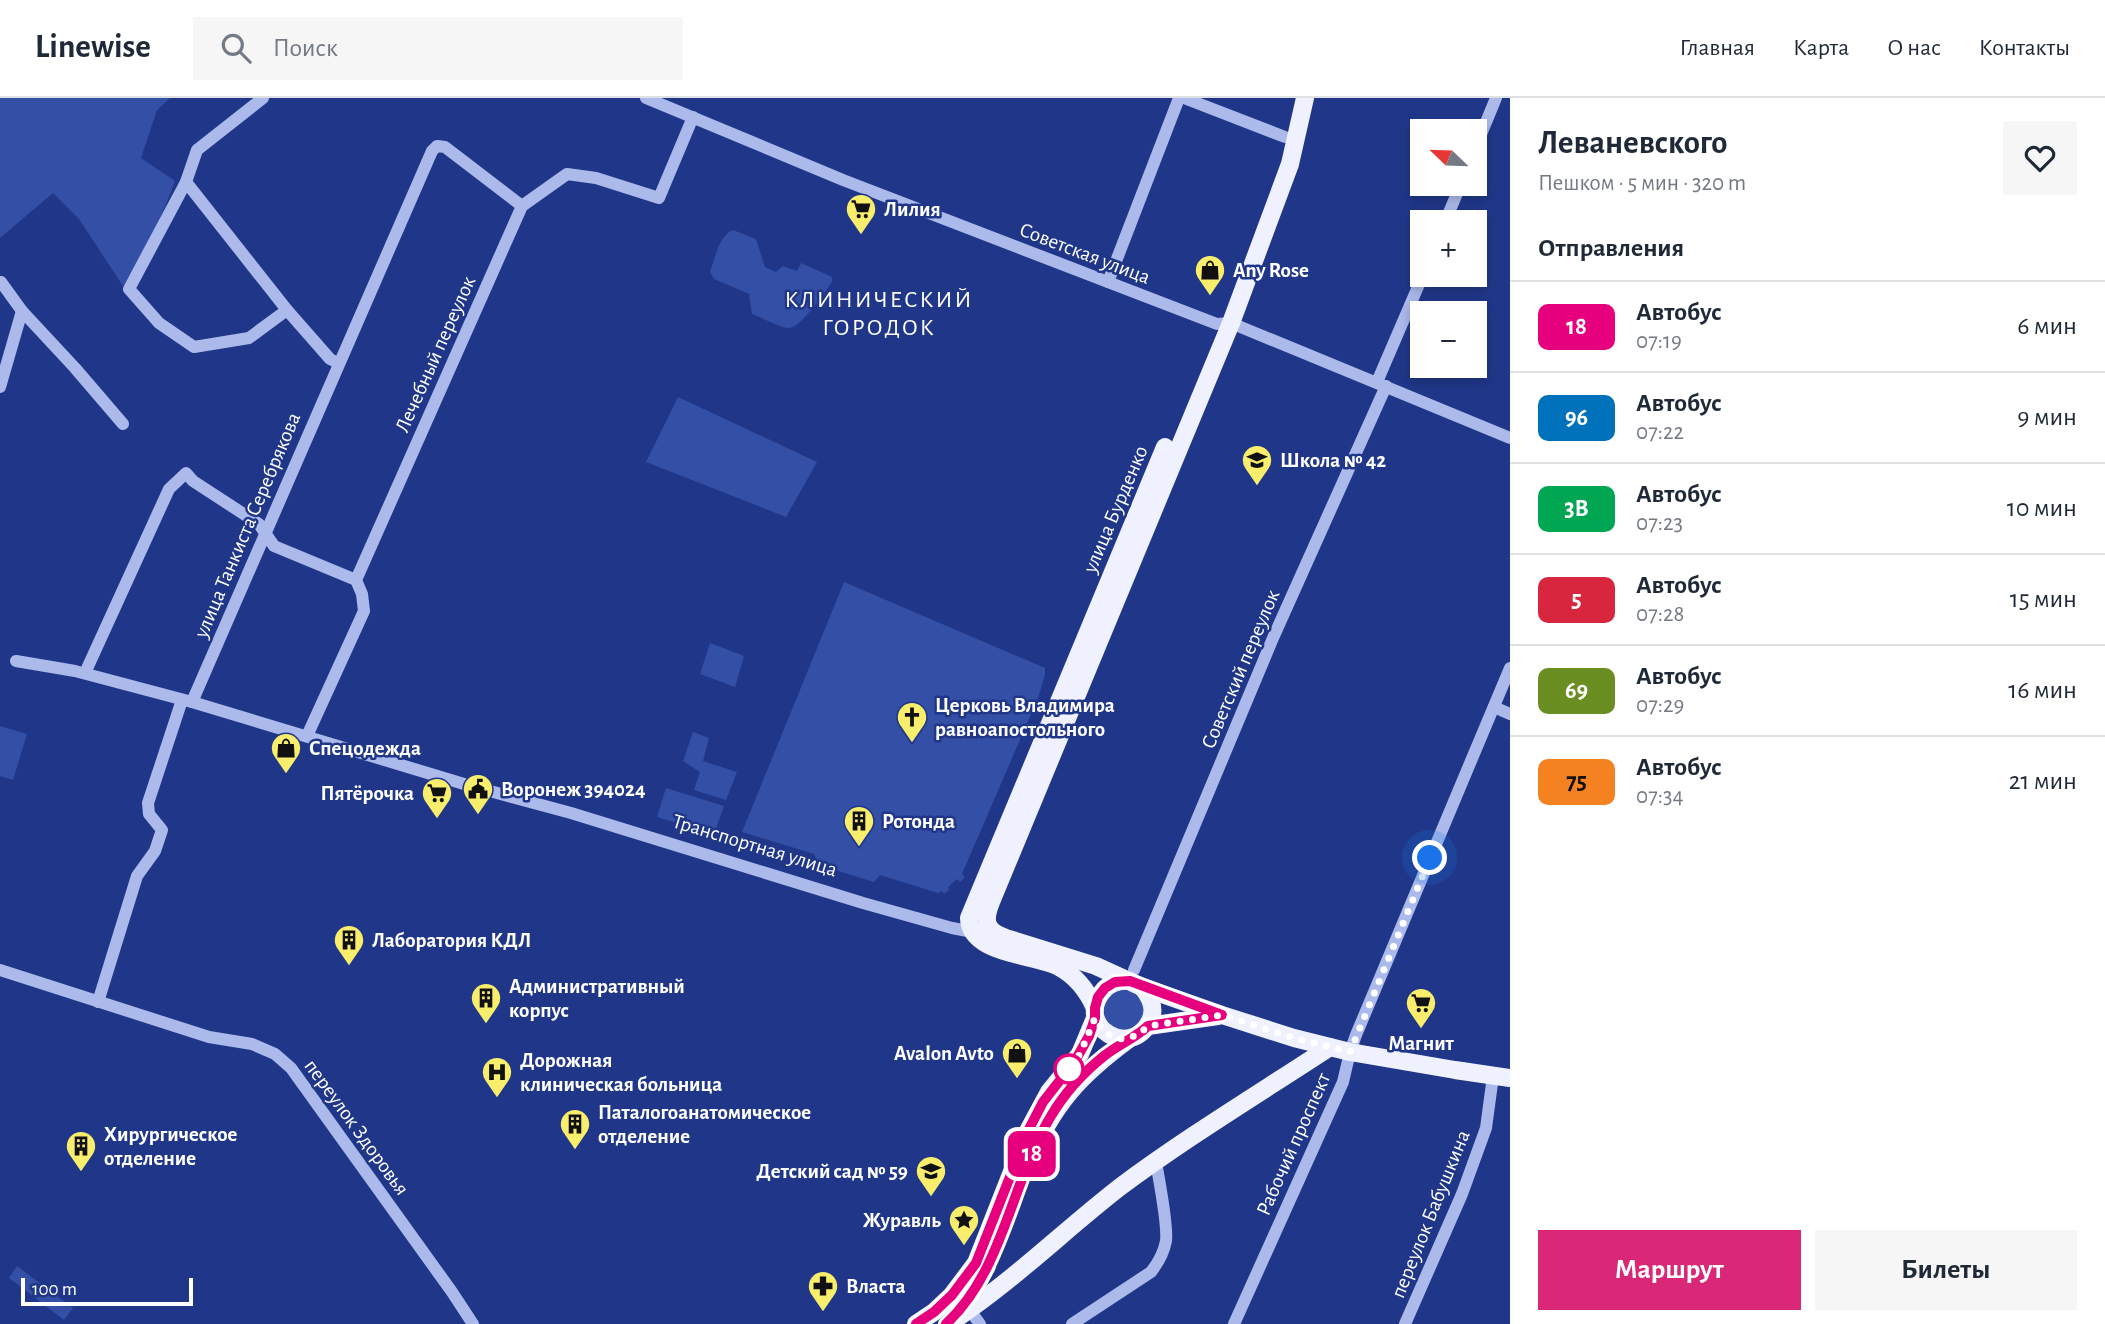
<!DOCTYPE html>
<html lang="ru">
<meta charset="utf-8">
<style>
:root{--surface:#fff;--page:#f6f6f7;--text:#1f2937;--muted:#747a83;--line:#e0e1e3;--accent:#db2777}
body{margin:0;font-family:"Alegreya Sans",sans-serif;background:var(--page);color:var(--text);height:100vh;display:flex;flex-direction:column;font-size:26px;white-space:nowrap}
*{box-sizing:border-box;margin:0}
p{font-size:23px;color:var(--muted)}
.icon{flex:none;width:38px;height:38px;fill:none;stroke:currentColor;stroke-width:2;stroke-linecap:round;stroke-linejoin:round}
.map{position:relative;flex:1;overflow:hidden}
.side{display:flex;flex-direction:column;background:var(--surface);width:595px}
.side>*{flex:none}
.badge{padding:0 14px;border-radius:10px;font-size:24px;line-height:46px}
.needle{width:46px;rotate:293deg}
.controls{position:absolute;left:1410px;top:21px;display:grid;gap:14px}
.controls a{display:grid;place-items:center;width:77px;height:77px;border-radius:0px;background:var(--surface);box-shadow:0 4px 10px #0003;font-size:35px}
.scale{position:absolute;left:21px;bottom:18px;width:172px;box-sizing:border-box;padding-left:7px;border:4px solid #fff;border-top:0;font-size:19px;line-height:24px;white-space:nowrap;color:#fff;-webkit-text-stroke:5px #203789;paint-order:stroke}
.you{position:absolute;width:35px;height:35px;margin:-18px;border:5px solid #fff;border-radius:50%;background:#1a73e8;box-shadow:0 0 0 10px #1a73e833}
.map>.badge{position:absolute;translate:-50% -50%;box-shadow:0 0 0 4px #fff}
h2{padding:0 28px;font-size:26px;line-height:63px}
.round{display:grid;place-items:center;flex:none;width:74px;height:74px;border-radius:0px;background:var(--page)}
.summary{display:flex;align-items:center;justify-content:space-between;height:119px;padding:0 28px}
h1{font-size:33px;font-weight:700;line-height:52px}
.action{display:flex;gap:14px;margin-top:auto;padding:14px 28px}
.action a{flex:1;height:80px;border-radius:0px;background:var(--accent);color:#fff;font-size:28px;font-weight:700;line-height:80px;text-align:center}
.action a+a{background:var(--page);color:var(--text)}
ul{padding:0;list-style:none}
li{display:flex;align-items:center;gap:21px;height:91px;padding:0 28px;border-top:2px solid var(--line)}
li div{flex:1}
li b{display:block;font-size:26px}
li em{font-style:normal}
li .badge{min-width:77px;font-weight:700;text-align:center}
header{display:flex;align-items:center;gap:42px;box-sizing:border-box;height:98px;padding:0 35px;background:var(--surface);border-bottom:2px solid var(--line)}
header strong{font-size:33px}
nav{display:flex;gap:38px;margin-inline-start:auto;font-size:24px}
.search{width:490px;height:63px;background:var(--page);display:flex;align-items:center;gap:18px;box-sizing:border-box;padding:0 24px;border-radius:0px;color:var(--muted);font-size:26px}
main{display:flex;flex:1;min-height:0}
.map>svg:first-child{display:block}
.green{fill:#334fa6}
.lines{fill:none;stroke-linecap:round;stroke-linejoin:round}
.minor{stroke:#abbaeb;stroke-width:12}
.major{stroke:#eff2fe;stroke-width:18}
.line-casing{stroke:#fff;stroke-width:16}
.line{stroke:#e6007e;stroke-width:10}
.walk{stroke:#fff;stroke-width:7;stroke-dasharray:0 12.6}
.stop-dot{fill:#fff;stroke:#e6007e;stroke-width:3.5}
.labels{text-anchor:middle;stroke-width:5;stroke-linejoin:round;paint-order:stroke}
.poi-label{font-size:21px;font-weight:bold;fill:#fff;stroke:#203789;text-anchor:start}
.street-label{font-size:21px;fill:#fff;stroke:#203789}
.quarter-label{font-size:24px;letter-spacing:2px;fill:#fff;stroke:#203789}
</style>
<header>
<strong>Linewise</strong>
<div class="search"><svg class="icon" aria-label="search" viewBox="0 0 24 24"><circle cx="10" cy="10" r="6"/><path d="M15 15l6 6"/></svg>Поиск</div>
<nav><a>Главная</a><a>Карта</a><a>О нас</a><a>Контакты</a></nav>
</header>
<main>
<div class="map">
<svg width="1510" height="1226" viewBox="0 0 1510 1226">
<rect width="100%" height="100%" fill="#203789"/>
<!-- green -->
<g class="green">
<path d="M0,0H170L157,12L141,60L175,83C162,120 144,154 123,188L79,121L53,95L0,140Z"/>
<path d="M733,132L756,141L765,169L776,174L783,168L797,173L801,165L832,179V184C824,195 802,228 790,230C782,231 761,219 752,216L749,196L714,181L710,174C715,160 719,137 733,132Z"/>
<polygon points="678,299 817,364 786,419 646,364"/>
<polygon points="844,484 1045,570 1045,577 1038,600 962,776 965,779 960,784 957,781 948,789 949,792 944,796 942,793 938,795 880,777 874,784 819,767 814,756 742,734"/>
<polygon points="710,545 744,558 735,589 700,576"/>
<polygon points="0,628 27,636 13,682 0,678"/>
<polygon points="693,634 709,640 703,663 737,674 726,702 694,692 700,674 683,663"/>
<polygon points="666,690 724,708 714,736 657,719"/>
<circle cx="1124" cy="912" r="20"/>
<polygon points="17,1168 73,1210 64,1222 9,1180"/>
</g>
<g class="lines">
<!-- minor -->
<g class="minor">
<polyline points="263,0 197,52 186,84 287,212 330,261 338,265"/>
<polyline points="646,0 843,82 1217,226 1231,225 1510,340"/>
<polyline points="1184,0 1285,39"/>
<polyline points="1475,51 1496,0"/>
<polyline points="186,84 129,191 159,225 194,249 249,240 287,212"/>
<polyline points="1445,124 1461,86"/>
<polyline points="1,184 22,213"/>
<polyline points="1108,184 1179,0"/>
<polyline points="1377,284 1423,177"/>
<polyline points="0,289 22,213 75,270 123,326"/>
<polyline points="16,563 75,573 192,604 464,686 571,715 863,805 952,830 978,835"/>
<polyline points="85,575 169,391 186,375 193,383 259,426 274,448 356,482"/>
<polyline points="192,604 432,53 437,48 445,49 522,108"/>
<polyline points="1494,609 1510,616"/>
<polyline points="307,638 364,513 362,496 356,482 522,108 567,76 596,80 659,100 693,19"/>
<polyline points="0,872 209,939 252,946 275,956 291,970 452,1194 473,1226"/>
<polyline points="1134,872 1273,540 1386,288"/>
<polyline points="98,904 137,778 155,753 162,732 149,716 148,705 182,602"/>
<polyline points="966,1207 980,1226"/>
<path d="M1072,1226L1151,1174C1158,1165 1164,1154 1166,1143C1168,1126 1159,1082 1156,1064"/>
<polyline points="1234,1226 1343,984 1350,954 1356,937 1510,570"/>
<polyline points="1405,1226 1462,1096 1486,1030 1493,978"/>
</g>
<!-- major -->
<g class="major">
<path d="M1305,0L1290,66L1231,225L991,804C983,824 986,833 1006,840L1096,868L1142,889L1222,917L1294,940L1350,954L1455,972L1510,980"/>
<path d="M1130,883C1119,882 1109,885 1102,894C1075,929 1131,962 1150,923C1156,910 1150,899 1142,889"/>
<path d="M1095,910C1087,892 1076,878 1059,869C1034,856 970,857 969,820L1165,349"/>
<polyline points="1148,928 1218,918"/>
<path d="M1029,1064C1052,1007 1080,977 1129,941"/>
<polyline points="958,1215 971,1198 987,1168"/>
<polyline points="916,1226 934,1214 952,1197 976,1165 1028,1033 1049,994 1080,956 1095,920"/>
<path d="M948,1226C1010,1186 1062,1134 1120,1089C1187,1039 1260,995 1330,949"/>
</g>
</g>
<g class="lines">
<!-- line casing -->
<g class="line-casing">
<path id="line" d="M916,1226L934,1214L952,1197L976,1165L1028,1033L1043,1004L1075,963L1089,938L1095,920V910L1098,899L1105,890L1115,884L1130,883L1222,917L1148,928C1135,940 1118,947 1104,958C1084,974 1064,996 1051,1018C1011,1084 1004,1172 946,1226"/>
</g>
<!-- line -->
<use href="#line" class="line"/>
<!-- walk -->
<path class="walk" d="M1069,971L1066,974L1080,956L1095,920C1108,945 1128,947 1148,928L1222,917L1294,940L1350,954L1430,760"/>
</g>
<!-- icons -->
<defs>
<g id="supermarket-pin" transform="scale(1.575)"><path d="M0 17L-7.5 6A9.5 9.5 0 1 1 7.5 6Z" fill="#f8ee6b" stroke="#203789"/><path d="M-6-5.5h2.5l.6 2H6L4.5 2H-2.5L-4.4-4H-6ZM-1.5 3.2a1.3 1.3 0 1 0 .1 0ZM3 3.2a1.3 1.3 0 1 0 .1 0Z" fill="#111"/></g>
<g id="shop-pin" transform="scale(1.575)"><path d="M0 17L-7.5 6A9.5 9.5 0 1 1 7.5 6Z" fill="#f8ee6b" stroke="#203789"/><path d="M-5-2.5h2.3a2.7 3.5 0 0 1 5.4 0H5L5.5 6h-11ZM-1.5-2.5h3a1.5 2.3 0 0 0-3 0Z" fill="#111"/></g>
<g id="school-pin" transform="scale(1.575)"><path d="M0 17L-7.5 6A9.5 9.5 0 1 1 7.5 6Z" fill="#f8ee6b" stroke="#203789"/><path d="M0-5L7-2L0 1L-7-2ZM-4 1L0 2.5L4 1V4Q0 6-4 4Z" fill="#111"/></g>
<g id="church-pin" transform="scale(1.575)"><path d="M0 17L-7.5 6A9.5 9.5 0 1 1 7.5 6Z" fill="#f8ee6b" stroke="#203789"/><path d="M-1.2-6h2.4v3.5h3.3v2.4h-3.3V6h-2.4V-.1h-3.3v-2.4h3.3Z" fill="#111"/></g>
<g id="civic-pin" transform="scale(1.575)"><path d="M0 17L-7.5 6A9.5 9.5 0 1 1 7.5 6Z" fill="#f8ee6b" stroke="#203789"/><path d="M-.6-6.5H3V-4.5H.6V-3L4-1V1h2V6H-6V1h2V-1L-.6-3ZM-1.2 2.5V6h2.4V2.5Z" fill="#111"/></g>
<g id="building-pin" transform="scale(1.575)"><path d="M0 17L-7.5 6A9.5 9.5 0 1 1 7.5 6Z" fill="#f8ee6b" stroke="#203789"/><path d="M-4-6H4V6H1V3H-1V6H-4ZM-2.5-4.3h1.7v1.8h-1.7ZM.8-4.3h1.7v1.8H.8ZM-2.5-1h1.7V.8h-1.7ZM.8-1h1.7V.8H.8Z" fill="#111"/></g>
<g id="hospital-pin" transform="scale(1.575)"><path d="M0 17L-7.5 6A9.5 9.5 0 1 1 7.5 6Z" fill="#f8ee6b" stroke="#203789"/><path d="M-5-5h3v3.5h4V-5h3V5h-3V1.5h-4V5h-3Z" fill="#111"/></g>
<g id="sight-pin" transform="scale(1.575)"><path d="M0 17L-7.5 6A9.5 9.5 0 1 1 7.5 6Z" fill="#f8ee6b" stroke="#203789"/><path d="M0-6L1.8-2.2L6-1.7L2.9 1.2L3.7 5.4L0 3.3L-3.7 5.4L-2.9 1.2L-6-1.7L-1.8-2.2Z" fill="#111"/></g>
<g id="pharmacy-pin" transform="scale(1.575)"><path d="M0 17L-7.5 6A9.5 9.5 0 1 1 7.5 6Z" fill="#f8ee6b" stroke="#203789"/><path d="M-2-6h4v4h4v4h-4v4h-4v-4h-4v-4h4Z" fill="#111"/></g>
</defs>
<g fill-rule="evenodd">
<use href="#supermarket-pin" x="861" y="111"/>
<use href="#shop-pin" x="1210" y="172"/>
<use href="#school-pin" x="1257" y="362"/>
<use href="#church-pin" x="912" y="619"/>
<use href="#shop-pin" x="286" y="650"/>
<use href="#civic-pin" x="478" y="691"/>
<use href="#supermarket-pin" x="437" y="695"/>
<use href="#building-pin" x="859" y="723"/>
<use href="#building-pin" x="349" y="842"/>
<use href="#building-pin" x="486" y="900"/>
<use href="#supermarket-pin" x="1421" y="905"/>
<use href="#shop-pin" x="1017" y="955"/>
<use href="#hospital-pin" x="497" y="974"/>
<use href="#building-pin" x="575" y="1026"/>
<use href="#building-pin" x="81" y="1048"/>
<use href="#school-pin" x="931" y="1073"/>
<use href="#sight-pin" x="964" y="1122"/>
<use href="#pharmacy-pin" x="823" y="1188"/>
</g>
<!-- markers -->
<circle class="stop-dot" cx="1069" cy="971" r="14"/>
<g class="labels">
<!-- poi labels -->
<g class="poi-label">
<text x="884" y="118">Лилия</text>
<text x="1233" y="179">Any Rose</text>
<text x="1280" y="369">Школа № 42</text>
<text x="935" y="614">Церковь Владимира<tspan x="935" dy="24">равноапостольного</tspan></text>
<text x="309" y="657">Спецодежда</text>
<text x="501" y="698">Воронеж 394024</text>
<text x="414" y="702" text-anchor="end">Пятёрочка</text>
<text x="882" y="730">Ротонда</text>
<text x="372" y="849">Лаборатория КДЛ</text>
<text x="509" y="895">Административный<tspan x="509" dy="24">корпус</tspan></text>
<text x="1421" y="952" text-anchor="middle">Магнит</text>
<text x="994" y="962" text-anchor="end">Avalon Avto</text>
<text x="520" y="969">Дорожная<tspan x="520" dy="24">клиническая больница</tspan></text>
<text x="598" y="1021">Паталогоанатомическое<tspan x="598" dy="24">отделение</tspan></text>
<text x="104" y="1043">Хирургическое<tspan x="104" dy="24">отделение</tspan></text>
<text x="908" y="1080" text-anchor="end">Детский сад № 59</text>
<text x="941" y="1129" text-anchor="end">Журавль</text>
<text x="846" y="1195">Власта</text>
</g>
<!-- street labels -->
<g class="street-label">
<text transform="translate(1085 155) rotate(21)" y="7">Советская улица</text>
<text transform="translate(435 256) rotate(-66)" y="7">Лечебный переулок</text>
<text transform="translate(1115 411) rotate(-67)" y="7">улица Бурденко</text>
<text transform="translate(247 427) rotate(-67)" y="7">улица Танкиста Серебрякова</text>
<text transform="translate(1240 571) rotate(-67)" y="7">Советский переулок</text>
<text transform="translate(755 747) rotate(17)" y="7">Транспортная улица</text>
<text transform="translate(357 1029) rotate(54)" y="7">переулок Здоровья</text>
<text transform="translate(1293 1046) rotate(-66)" y="7">Рабочий проспект</text>
<text transform="translate(1430 1116) rotate(-68)" y="7">переулок Бабушкина</text>
</g>
<!-- quarter labels -->
<g class="quarter-label">
<text x="879" y="209">КЛИНИЧЕСКИЙ<tspan x="879" dy="28">ГОРОДОК</tspan></text>
</g>
</g>
</svg>
<div class="controls">
<a><svg class="needle" viewBox="-14 -14 28 28"><path d="M0-13l5 13h-10z" fill="#e53935"/><path d="M0 13l5-13h-10z" fill="#747a83"/></svg></a>
<a>+</a>
<a>−</a>
</div>
<div class="scale">100 m</div>
<div class="you" style="left:1430px;top:760px"></div>
<b class="badge" style="left:1032px;top:1056px;background:#e6007e;color:#fff">18</b>
</div>
<section class="side">
<div class="summary"><div><h1>Леваневского</h1><p>Пешком · 5 мин · 320 m</p></div><a class="round"><svg class="icon" aria-label="heart" viewBox="0 0 24 24"><path d="M12 20l-8-8c-3-5 5-10 8-4 3-6 11-1 8 4z"/></svg></a></div>
<h2>Отправления</h2>
<ul>
<li><span class="badge" style="background:#e6007e;color:#fff">18</span><div><b>Автобус</b><p>07:19</p></div><em>6 мин</em></li>
<li><span class="badge" style="background:#0072bc;color:#fff">96</span><div><b>Автобус</b><p>07:22</p></div><em>9 мин</em></li>
<li><span class="badge" style="background:#00a651;color:#fff">3В</span><div><b>Автобус</b><p>07:23</p></div><em>10 мин</em></li>
<li><span class="badge" style="background:#d7263d;color:#fff">5</span><div><b>Автобус</b><p>07:28</p></div><em>15 мин</em></li>
<li><span class="badge" style="background:#6b8e23;color:#fff">69</span><div><b>Автобус</b><p>07:29</p></div><em>16 мин</em></li>
<li><span class="badge" style="background:#f58220;color:#111">75</span><div><b>Автобус</b><p>07:34</p></div><em>21 мин</em></li>
</ul>
<div class="action"><a>Маршрут</a><a>Билеты</a></div>
</section>
</main>
